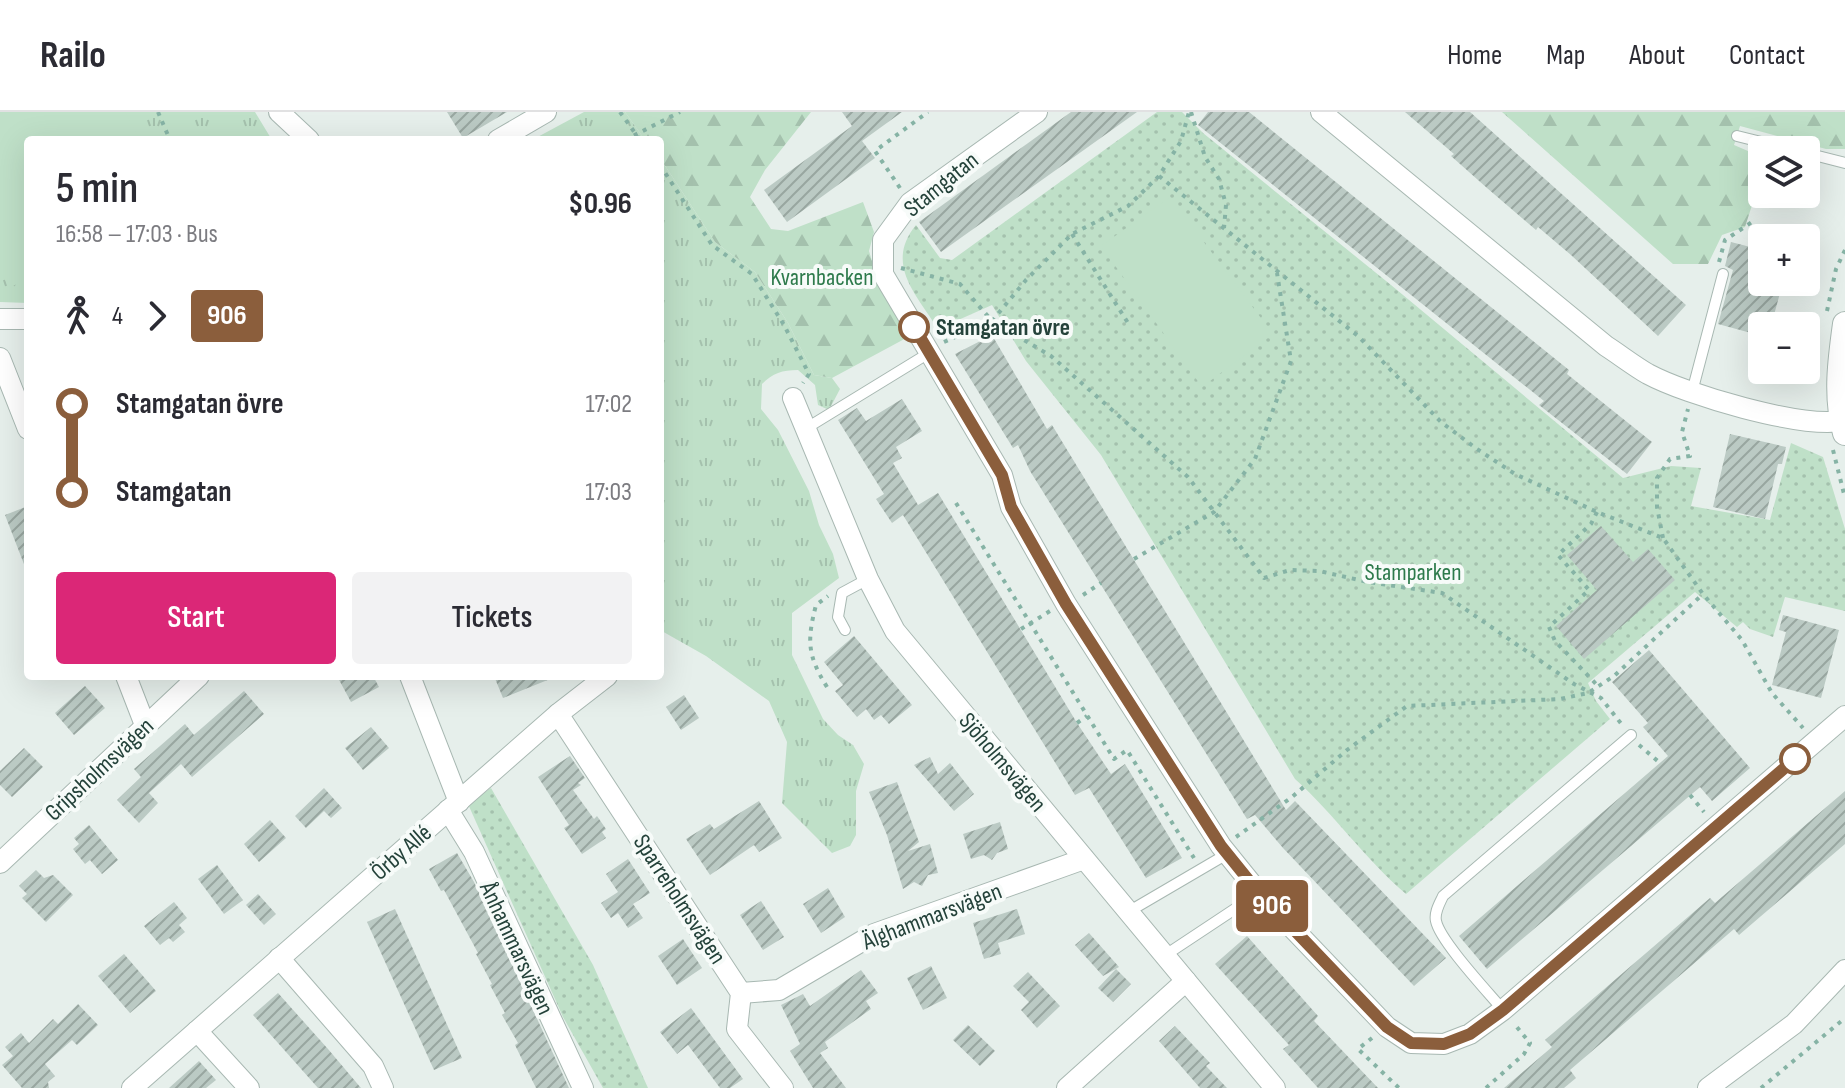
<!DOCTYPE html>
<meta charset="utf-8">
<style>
:root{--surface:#fff;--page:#f2f2f3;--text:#2b2b33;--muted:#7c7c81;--line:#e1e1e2;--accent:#db2777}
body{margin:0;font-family:"Sofia Sans Condensed",sans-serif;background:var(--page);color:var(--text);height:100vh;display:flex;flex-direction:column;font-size:30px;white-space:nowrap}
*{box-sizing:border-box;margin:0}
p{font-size:26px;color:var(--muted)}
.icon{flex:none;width:44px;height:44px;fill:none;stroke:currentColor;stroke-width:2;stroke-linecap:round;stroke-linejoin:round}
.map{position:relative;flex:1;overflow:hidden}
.side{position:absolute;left:24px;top:24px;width:640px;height:544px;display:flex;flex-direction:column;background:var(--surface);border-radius:8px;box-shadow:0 8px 32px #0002}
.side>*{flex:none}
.badge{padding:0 16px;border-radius:6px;font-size:28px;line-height:52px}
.fabs{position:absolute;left:1748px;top:24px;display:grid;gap:16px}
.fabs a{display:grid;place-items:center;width:72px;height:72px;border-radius:8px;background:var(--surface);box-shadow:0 8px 32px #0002;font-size:40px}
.map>.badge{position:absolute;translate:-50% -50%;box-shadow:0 0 0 4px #fff}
.legs{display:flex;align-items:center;gap:12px;height:88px;padding:0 32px;font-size:26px}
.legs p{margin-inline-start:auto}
.summary{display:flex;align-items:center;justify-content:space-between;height:136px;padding:0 32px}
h1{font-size:44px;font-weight:600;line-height:60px}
.button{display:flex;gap:16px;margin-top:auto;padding:16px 32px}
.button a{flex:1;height:92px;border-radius:8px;background:var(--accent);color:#fff;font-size:32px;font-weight:600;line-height:92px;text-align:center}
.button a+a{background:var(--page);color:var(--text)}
ul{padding:0 32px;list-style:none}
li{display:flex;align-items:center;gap:28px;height:88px;font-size:30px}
li i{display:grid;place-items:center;width:12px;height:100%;margin:0 10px;background:currentColor}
li i::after{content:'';width:20px;height:20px;margin:-10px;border:6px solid;border-radius:50%;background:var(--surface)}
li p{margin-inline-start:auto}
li:first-child i{background:linear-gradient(#0000 50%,currentColor 0)}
li:last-child i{background:linear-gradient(currentColor 50%,#0000 0)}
header{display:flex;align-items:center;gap:48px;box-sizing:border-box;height:112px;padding:0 40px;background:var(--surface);border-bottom:2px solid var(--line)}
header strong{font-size:38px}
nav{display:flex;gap:44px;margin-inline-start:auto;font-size:28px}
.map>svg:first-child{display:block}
.grass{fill:url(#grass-tufts)}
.forest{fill:url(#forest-firs)}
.park{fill:url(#park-dots)}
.garden{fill:#bfe0c8}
.building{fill:url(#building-hatch)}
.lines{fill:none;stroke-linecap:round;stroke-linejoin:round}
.service-casing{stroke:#a8b8b2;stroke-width:12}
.minor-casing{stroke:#a8b8b2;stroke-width:22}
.tertiary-casing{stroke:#a8b8b2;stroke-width:26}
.path{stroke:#86b3a5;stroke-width:4;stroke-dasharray:4 6;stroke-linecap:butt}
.service{stroke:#fff;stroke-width:10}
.minor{stroke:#fff;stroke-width:20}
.tertiary{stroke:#fff;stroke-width:24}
.line-1-casing{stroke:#fff;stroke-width:18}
.line-1{stroke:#8b5e3c;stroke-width:12}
.stop-1-dot{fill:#fff;stroke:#8b5e3c;stroke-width:4}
.labels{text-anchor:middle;stroke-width:8;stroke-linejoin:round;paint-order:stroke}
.street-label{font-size:24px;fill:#24423a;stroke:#f7fbf9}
.park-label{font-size:24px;fill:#2d7a4b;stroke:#f7fbf9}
.stop-label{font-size:24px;font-weight:bold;fill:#24423a;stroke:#f7fbf9;text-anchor:start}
</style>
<header>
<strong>Railo</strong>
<nav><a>Home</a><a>Map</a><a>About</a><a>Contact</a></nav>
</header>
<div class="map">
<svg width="1845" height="976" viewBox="0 0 1845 976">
<defs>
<pattern id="grass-tufts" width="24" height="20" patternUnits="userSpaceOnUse" patternTransform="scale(2)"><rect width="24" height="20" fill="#bfe0c8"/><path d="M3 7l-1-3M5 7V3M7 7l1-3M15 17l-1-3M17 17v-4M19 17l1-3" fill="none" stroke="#a4c1ad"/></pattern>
<pattern id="forest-firs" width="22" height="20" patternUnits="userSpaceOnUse" patternTransform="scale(2)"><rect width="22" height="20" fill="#bfe0c8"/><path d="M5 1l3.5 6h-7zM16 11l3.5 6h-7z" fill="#a4c1ad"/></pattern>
<pattern id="park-dots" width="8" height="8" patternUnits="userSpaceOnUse" patternTransform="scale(2)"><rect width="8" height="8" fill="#bfe0c8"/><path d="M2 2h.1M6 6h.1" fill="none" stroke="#a4c1ad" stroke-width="1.8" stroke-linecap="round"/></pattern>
<pattern id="building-hatch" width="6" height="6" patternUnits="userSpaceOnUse" patternTransform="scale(2)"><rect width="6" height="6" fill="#bbcac4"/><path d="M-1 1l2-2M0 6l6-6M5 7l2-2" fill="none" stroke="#98a6a0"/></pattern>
</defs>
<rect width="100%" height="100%" fill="#e6efeb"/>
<!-- grass -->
<g class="grass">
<polygon points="0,0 255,0 272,28 28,28 28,191 0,190"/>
<polygon points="584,0 625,0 645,28 532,28"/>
<path d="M660,46L715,130L755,160L788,211L814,263L832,266L840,277L829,298L818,293L815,273L798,258C782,258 773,261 762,272L761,297L778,318L809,379L819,413L833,442L839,466L792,501V543L823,607L838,623L853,633L864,652L856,679V723L850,734L832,741L782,691L787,630L769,589L706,544L660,518Z"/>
</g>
<!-- forest -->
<g class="forest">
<polygon points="625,0 811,0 765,58 750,85 771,117 788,119 863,90 874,120 869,139 876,162 910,224 832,266 814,263 788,211 755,160 715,130 660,46 660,28 645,28"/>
<polygon points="1502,0 1845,0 1845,37 1826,37 1740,14 1734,33 1762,45 1762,62 1745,115 1722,123 1708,152 1673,152"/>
</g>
<!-- park -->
<g class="park">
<path d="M1157,0H1182L1203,21L1391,173L1623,366L1671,354L1701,356L1691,394L1770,408L1791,331L1823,345L1845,417V499L1785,485L1773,525L1750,517L1743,510L1737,515L1695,480L1588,571L1596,589L1610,607L1406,782C1365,747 1335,703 1295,667L1101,343L1026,249L992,193L938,217C917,183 884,152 916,113L940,146L952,148Z"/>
<polygon points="491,676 593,853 648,976 603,976 563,905 468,692"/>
</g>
<!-- garden -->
<g class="garden">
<polygon points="0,0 125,0 140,28 28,28 28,165 10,176 0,159"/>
<polygon points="1170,85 1273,222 1202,275 1101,134"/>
</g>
<!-- building -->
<g class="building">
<polygon points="447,0 507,0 463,26"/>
<polygon points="842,0 902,0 862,29 875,46 787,110 764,78 852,14"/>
<polygon points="1071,0 1137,0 941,140 919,110"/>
<polygon points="1208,0 1249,0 1569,258 1567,262 1652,330 1627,362 1539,293 1544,289 1198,13"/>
<polygon points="1405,0 1470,0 1686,193 1658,224 1571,143 1538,115 1536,118 1487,76 1451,44 1454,42"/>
<polygon points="1731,130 1762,138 1762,170 1783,170 1771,214 1762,214 1762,224 1718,212 1733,158 1725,154"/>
<polygon points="992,223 1047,317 1052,313 1286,698 1295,689 1446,846 1414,874 1283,736 1255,703 1247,707 1030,359 1018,333 1013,336 955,242"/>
<polygon points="902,287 922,319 896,335 902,346 893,351 918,393 938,381 1077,611 1111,662 1125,652 1182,746 1146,766 1089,676 1075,683 903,403 892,411 876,387 884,382 838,308 857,296 866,309"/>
<polygon points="1730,322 1786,335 1782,352 1778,352 1765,407 1713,395"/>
<polygon points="28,394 28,460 27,460 5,403"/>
<polygon points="1601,414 1633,450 1648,437 1675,468 1584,547 1556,514 1597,478 1567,443"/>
<polygon points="1783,503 1839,518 1821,586 1772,573 1786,520 1779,518"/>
<polygon points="854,524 912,593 889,612 881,603 874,608 866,597 857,605 835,579 843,573 824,550"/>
<polygon points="1649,538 1750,656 1712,689 1700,675 1487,857 1459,824 1668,644 1643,615 1648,611 1612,570"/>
<polygon points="337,564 373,564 379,575 351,590"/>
<polygon points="494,564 554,564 555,565 503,586"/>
<polygon points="85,574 105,596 74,623 55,601"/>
<polygon points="244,579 264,602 192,665 181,652 149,681 158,691 139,711 117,688 141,665 134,657 185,612 194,623"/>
<polygon points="684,583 699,606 681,618 666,595"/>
<polygon points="371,615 389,636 363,658 345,636"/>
<polygon points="24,636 43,655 12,685 0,673 0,659"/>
<polygon points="570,644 585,666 578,671 581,673 573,678 594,707 597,704 606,717 602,720 606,726 582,742 564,716 569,713 538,665"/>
<polygon points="930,645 938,662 950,651 974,682 954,699 914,653"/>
<polygon points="897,670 919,730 908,739 930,732 938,761 928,763 922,774 914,770 903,777 887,723 869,680"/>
<polygon points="324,676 342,696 331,706 324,699 306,716 295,704"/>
<polygon points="1845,679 1845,732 1739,823 1734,817 1570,958 1576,966 1564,976 1504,976 1552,935 1545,928 1710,786 1715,791"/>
<polygon points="759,689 782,726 759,740 754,733 710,763 686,727 710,712 714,717"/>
<polygon points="270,708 286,726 259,750 244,732"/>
<polygon points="1000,710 1008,737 997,741 992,748 984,743 971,747 963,722"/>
<polygon points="89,713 118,748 102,762 90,748 85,752 73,737 79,732 74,726"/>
<polygon points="457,741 474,770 569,976 536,976 515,933 518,931 502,903 505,901 490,873 492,872 476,842 478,841 444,778 441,779 429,757"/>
<polygon points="628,747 650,781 633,792 643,806 628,816 618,801 611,806 601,791 618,780 606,762"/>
<polygon points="217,753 243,788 224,802 198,767"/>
<polygon points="36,758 44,766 53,763 73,783 46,810 22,786 27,782 19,774"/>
<polygon points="828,776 845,805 821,821 803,792"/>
<polygon points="258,782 276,802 264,813 246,793"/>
<polygon points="761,789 784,825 763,838 740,803"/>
<polygon points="174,790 187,806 179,813 185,820 173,830 169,826 160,833 144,814"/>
<polygon points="395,797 462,946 434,958 367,810"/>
<polygon points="1017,797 1025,822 998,831 1001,842 984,847 973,811"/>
<polygon points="1089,821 1119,855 1103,864 1075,833"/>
<polygon points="1247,824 1318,904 1314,909 1378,976 1318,976 1283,937 1289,933 1215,852"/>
<polygon points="683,827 702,856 677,873 658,844"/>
<polygon points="124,842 156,879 130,901 98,864"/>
<polygon points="931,854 947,886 923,898 907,866"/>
<polygon points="1116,857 1131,872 1113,890 1098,876"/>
<polygon points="861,858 878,881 866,889 871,897 825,930 828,936 820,941 846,976 813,976 790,939 800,932 781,893 803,882 810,894"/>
<polygon points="1028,860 1060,894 1037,916 1021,898 1029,890 1013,874"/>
<polygon points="278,881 328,937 361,976 318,976 253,903"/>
<polygon points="78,892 98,913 77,933 72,928 45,952 55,964 48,970 49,976 22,976 2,953 13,944 5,935 21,921 29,931 53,907 58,912"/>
<polygon points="691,896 743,967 730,976 720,976 688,933 677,942 660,920"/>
<polygon points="968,913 995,939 980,954 953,928"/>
<polygon points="1175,914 1210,951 1206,954 1227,976 1200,976 1159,929"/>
<polygon points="199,949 216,968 206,976 169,976"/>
</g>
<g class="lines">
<!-- service casing -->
<g class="service-casing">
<g id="service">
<polyline points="1737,24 1793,38"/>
<polyline points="1806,41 1845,51"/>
<polyline points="1692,280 1723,162"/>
<polyline points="805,317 929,241"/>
<polyline points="845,518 838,505 842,481 868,467"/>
<polyline points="1128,800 1227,742"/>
<polyline points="1164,844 1259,781"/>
<path d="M1503,898C1488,880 1440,829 1436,809C1434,800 1440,791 1443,784L1631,623"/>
</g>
</g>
<!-- minor casing -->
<g class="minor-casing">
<g id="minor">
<polyline points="279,0 309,28"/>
<polyline points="1037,0 910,91 883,128 883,162 1002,363 1011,395 1066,492 1221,734 1259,781 1387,915 1411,931 1444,932 1470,922 1503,898 1845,604"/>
<path d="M1321,0L1606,234C1620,243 1634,254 1648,262C1687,283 1800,316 1842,309"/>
<polyline points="498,28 546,0"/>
<polyline points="0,207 28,207"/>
<polyline points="0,246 28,317"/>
<polyline points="793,286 868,467 895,519 1275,976"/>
<polyline points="126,564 145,613"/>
<polyline points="410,564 459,690"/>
<polyline points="558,602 741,881 737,917 783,976"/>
<polyline points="448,698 474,740 583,976"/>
<polyline points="0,751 199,564"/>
<polyline points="279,846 373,954 383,976"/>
<polyline points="741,881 779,878 874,822 1084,747"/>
<polyline points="197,919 249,976"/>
<polyline points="132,976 558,602 607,564"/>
<polyline points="1067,976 1186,869"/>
<polyline points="1708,976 1794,912 1845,858"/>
</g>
</g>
<!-- tertiary casing -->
<g class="tertiary-casing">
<path id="tertiary" d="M1845,212C1840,248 1835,285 1845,321"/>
</g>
<!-- path -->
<g class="path">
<polyline points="158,0 170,28"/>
<polyline points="620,0 640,28"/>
<polyline points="1191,0 1205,45 1219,67 1226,93 1224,116"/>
<polyline points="625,28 680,0"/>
<polyline points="660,53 712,133 752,162 784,213 809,262 803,271"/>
<polyline points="1159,64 1358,224 1441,310 1477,337 1515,362 1597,400 1663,426 1703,482 1742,528 1772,581 1803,616"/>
<polyline points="900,76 875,39 928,0"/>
<polyline points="1072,122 1128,211"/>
<polyline points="1719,150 1725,128 1752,110"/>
<polyline points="901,156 960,172 992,209 1026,168 1072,122 1128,94 1159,64 1181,29 1189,0"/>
<polyline points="1827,199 1836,157 1845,138"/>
<polyline points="944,230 992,209 1051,244 1188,365 1264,466 1290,458 1319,459 1368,470 1442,481 1574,572 1601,586 1623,614"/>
<polyline points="1833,338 1845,386"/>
<polyline points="956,391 1114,647 1127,638 1194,746"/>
<polyline points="1597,400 1591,412 1558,443 1589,478 1549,515 1555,529 1598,574"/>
<polyline points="1663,426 1657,395 1657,366 1670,347 1690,344 1682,320 1688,297"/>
<polyline points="1134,447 1214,400 1255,347 1291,249 1277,161"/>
<polyline points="1083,483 1101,471"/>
<polyline points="1021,517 1050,499"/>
<path d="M827,575C807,543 807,528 816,493L828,484"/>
<polyline points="1077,611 1087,604"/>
<polyline points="1639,633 1660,651"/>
<polyline points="1690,683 1704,700"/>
<polyline points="1236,725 1292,685 1347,638 1407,594 1560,587 1588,581 1614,564 1703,482"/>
<polyline points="1372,926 1358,937 1399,976"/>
<polyline points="1486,976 1524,942 1530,931 1516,914"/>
<polyline points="1761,976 1845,906"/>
</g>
<!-- service -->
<use href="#service" class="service"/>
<!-- minor -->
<use href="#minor" class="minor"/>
<!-- tertiary -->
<use href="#tertiary" class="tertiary"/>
</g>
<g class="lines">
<!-- line-1 casing -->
<g class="line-1-casing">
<polyline id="line-1" points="914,215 1002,363 1011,395 1066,492 1221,734 1259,781 1387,915 1411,931 1444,932 1470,922 1503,898 1795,647"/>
</g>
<!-- line-1 -->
<use href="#line-1" class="line-1"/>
</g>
<!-- markers -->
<g class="stop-1-dot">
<circle cx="914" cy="215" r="14"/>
<circle cx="1795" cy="647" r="14"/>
</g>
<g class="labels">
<!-- street labels -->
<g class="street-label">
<text transform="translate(941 72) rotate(-39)" y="8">Stamgatan</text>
<text transform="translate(1003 650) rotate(50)" y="8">Sjöholmsvägen</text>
<text transform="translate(99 657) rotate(-43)" y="8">Gripsholmsvägen</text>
<text transform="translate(401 740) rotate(-41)" y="8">Örby Allé</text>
<text transform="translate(680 787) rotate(57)" y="8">Sparreholmsvägen</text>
<text transform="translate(932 804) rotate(-21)" y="8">Älghammarsvägen</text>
<text transform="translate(517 836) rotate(65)" y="8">Ånhammarsvägen</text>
</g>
<!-- park labels -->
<g class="park-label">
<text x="822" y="173">Kvarnbacken</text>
<text x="1413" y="468">Stamparken</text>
</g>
<!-- stop labels -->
<g class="stop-label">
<text x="936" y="223">Stamgatan övre</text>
</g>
</g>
</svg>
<div class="fabs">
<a><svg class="icon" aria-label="layers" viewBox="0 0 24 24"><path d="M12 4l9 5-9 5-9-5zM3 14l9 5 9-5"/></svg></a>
<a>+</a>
<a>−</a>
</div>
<b class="badge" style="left:1272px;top:794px;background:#8b5e3c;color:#fff">906</b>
<section class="side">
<div class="summary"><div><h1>5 min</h1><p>16:58 – 17:03 · Bus</p></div><b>$0.96</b></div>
<div class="legs"><svg class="icon" aria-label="walk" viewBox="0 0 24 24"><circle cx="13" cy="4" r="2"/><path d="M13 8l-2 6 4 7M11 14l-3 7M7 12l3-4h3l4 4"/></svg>4<svg class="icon" aria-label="forward" viewBox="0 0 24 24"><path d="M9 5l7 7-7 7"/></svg><b class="badge" style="background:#8b5e3c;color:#fff">906</b></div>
<ul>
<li><i style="color:#8b5e3c"></i><b>Stamgatan övre</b><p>17:02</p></li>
<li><i style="color:#8b5e3c"></i><b>Stamgatan</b><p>17:03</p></li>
</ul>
<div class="button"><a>Start</a><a>Tickets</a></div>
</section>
</div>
